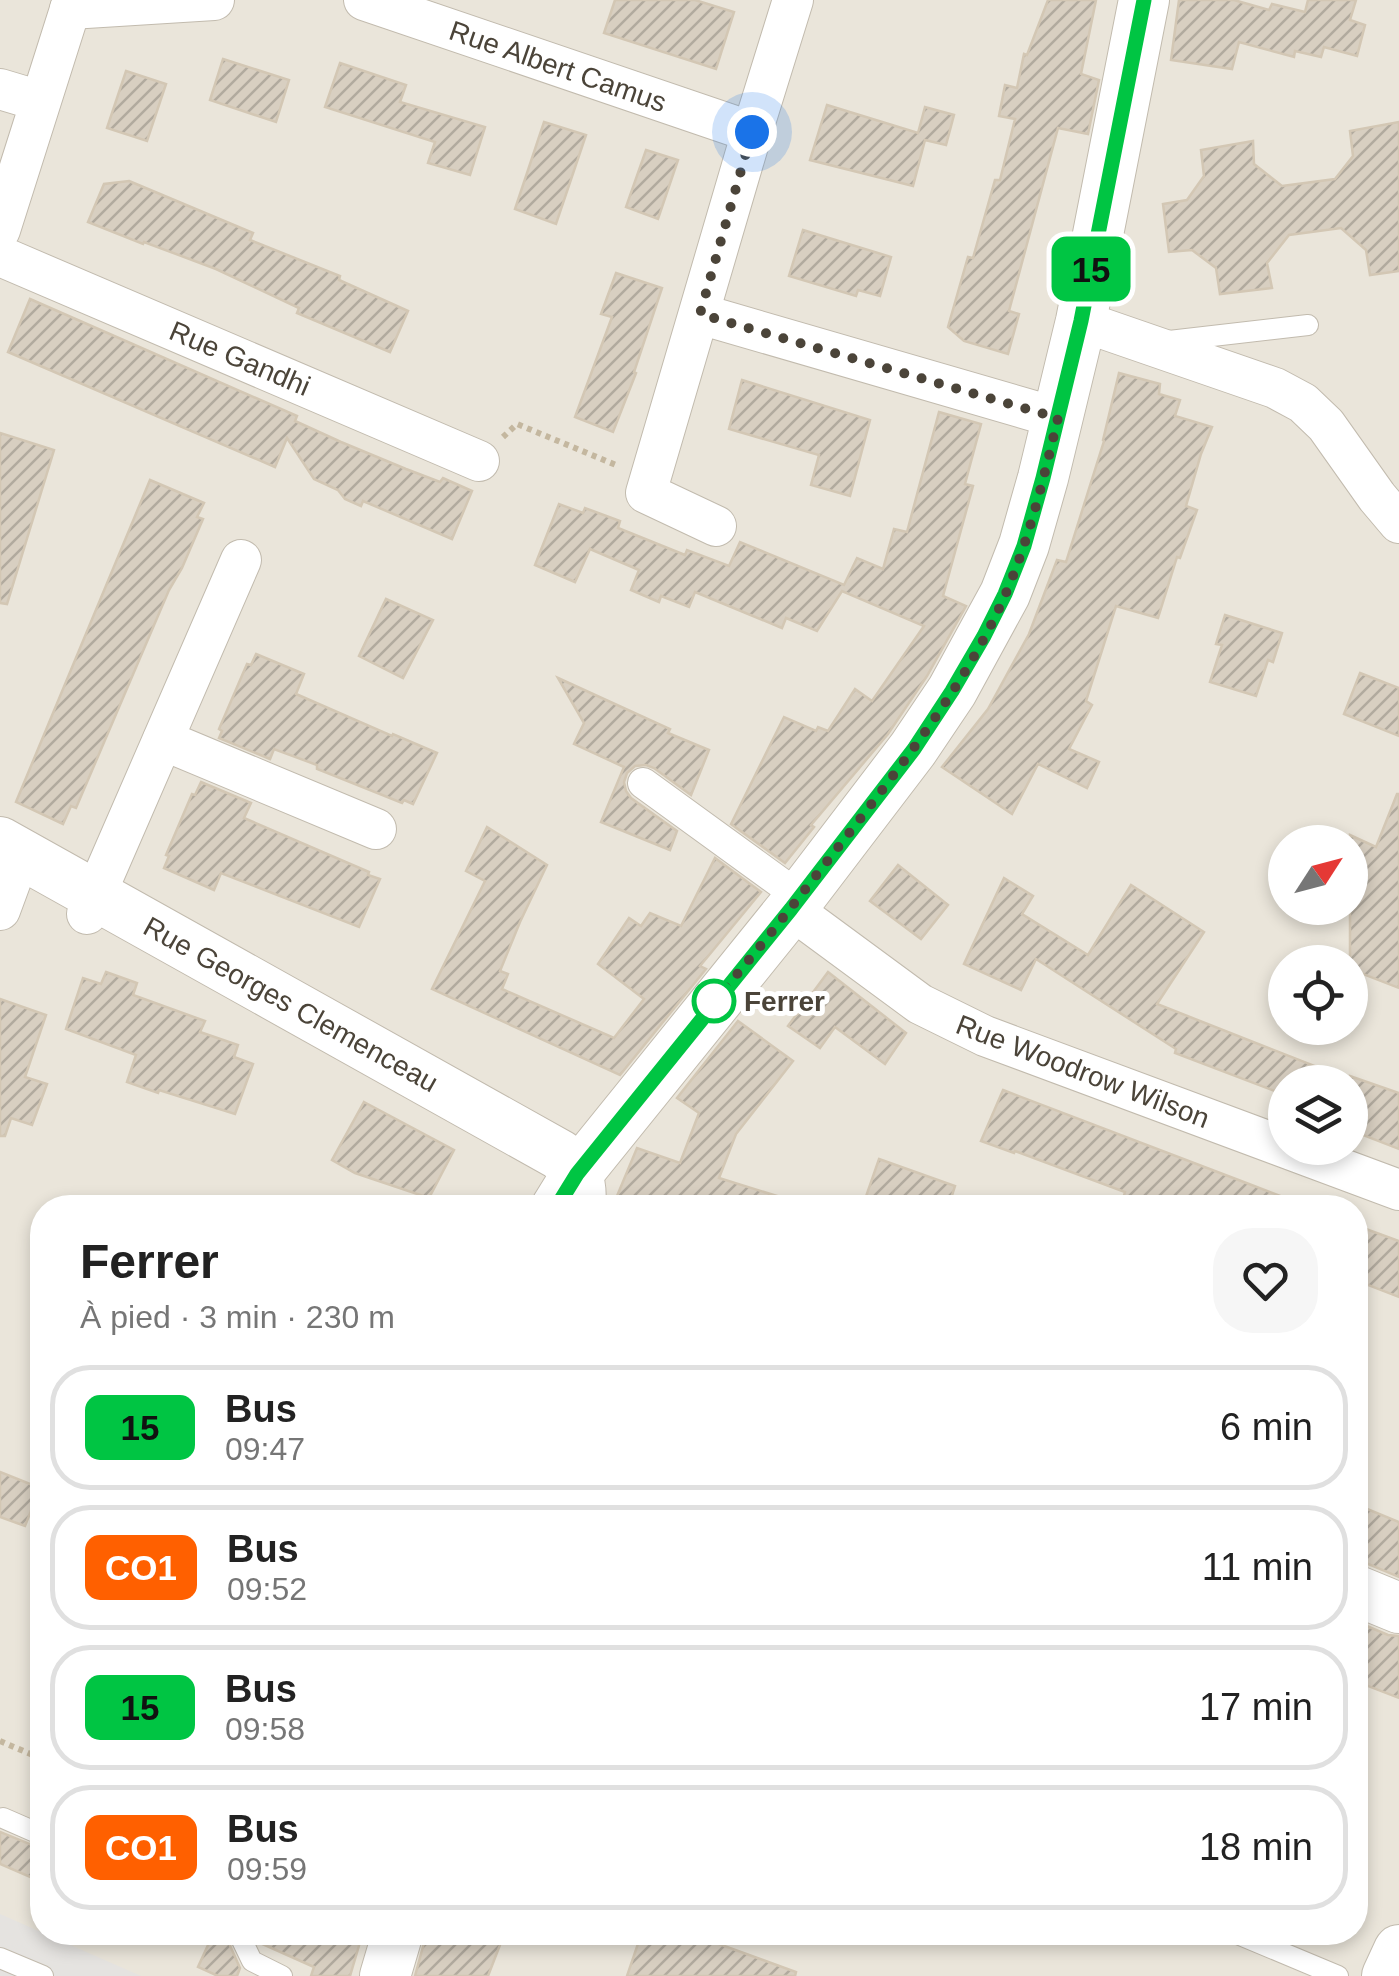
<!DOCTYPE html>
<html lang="fr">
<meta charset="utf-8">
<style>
:root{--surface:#fff;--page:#f6f6f6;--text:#222;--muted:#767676;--line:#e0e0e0}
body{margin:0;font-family:Arial,sans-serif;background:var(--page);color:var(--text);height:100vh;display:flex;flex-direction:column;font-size:38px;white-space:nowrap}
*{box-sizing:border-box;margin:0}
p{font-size:32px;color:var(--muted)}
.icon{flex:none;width:55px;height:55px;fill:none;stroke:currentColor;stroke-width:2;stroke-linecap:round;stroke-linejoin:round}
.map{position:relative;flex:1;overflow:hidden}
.panel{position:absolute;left:30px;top:1195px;width:1338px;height:750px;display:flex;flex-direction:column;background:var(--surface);border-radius:40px;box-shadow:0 5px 15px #0003}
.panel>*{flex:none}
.badge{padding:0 20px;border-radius:15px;font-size:35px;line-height:65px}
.needle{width:65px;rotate:54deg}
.tools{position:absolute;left:1268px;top:825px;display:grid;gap:20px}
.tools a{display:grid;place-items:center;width:100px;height:100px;border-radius:50%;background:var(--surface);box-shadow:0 5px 15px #0003;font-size:50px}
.you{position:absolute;width:50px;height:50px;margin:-25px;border:8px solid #fff;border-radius:50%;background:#1a73e8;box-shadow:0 0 0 15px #1a73e833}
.map>.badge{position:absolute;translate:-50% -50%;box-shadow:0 0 0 5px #fff}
.round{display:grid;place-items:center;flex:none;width:105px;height:105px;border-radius:40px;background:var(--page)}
.summary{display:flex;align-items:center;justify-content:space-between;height:170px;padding:0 50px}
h1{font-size:48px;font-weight:700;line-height:75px}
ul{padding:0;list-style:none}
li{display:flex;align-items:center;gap:30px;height:125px;margin:0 20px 15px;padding:0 30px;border:5px solid var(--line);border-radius:40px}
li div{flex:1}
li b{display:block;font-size:38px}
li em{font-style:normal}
li .badge{min-width:110px;font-weight:700;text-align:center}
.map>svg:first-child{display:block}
.residential{fill:#eae5da;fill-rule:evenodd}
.parking{fill:#e5e3e0}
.building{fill:url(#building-hatch);stroke:#d3c7b4;stroke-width:2.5}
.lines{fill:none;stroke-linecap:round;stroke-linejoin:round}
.service-casing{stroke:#c2bbae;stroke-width:22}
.pedestrian-casing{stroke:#c2bbae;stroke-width:32}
.minor-casing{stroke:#c2bbae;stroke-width:42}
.tertiary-casing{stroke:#c2bbae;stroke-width:52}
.path{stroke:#c4b79f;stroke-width:6;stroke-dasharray:5 5;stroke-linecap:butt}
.service{stroke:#fff;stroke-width:20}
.pedestrian{stroke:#fff;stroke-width:30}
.minor{stroke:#fff;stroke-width:40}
.tertiary{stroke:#fff;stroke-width:50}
.line-casing{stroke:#fff;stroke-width:22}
.line{stroke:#00c543;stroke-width:15}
.walk{stroke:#4b4439;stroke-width:10;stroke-dasharray:0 18}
.stop-dot{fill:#fff;stroke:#00c543;stroke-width:5}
.labels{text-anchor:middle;stroke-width:10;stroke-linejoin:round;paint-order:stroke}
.street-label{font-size:28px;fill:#4b4439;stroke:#fff}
.stop-label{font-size:28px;font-weight:bold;fill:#4b4439;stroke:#fff;text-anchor:start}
</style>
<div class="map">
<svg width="1399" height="1976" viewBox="0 0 1399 1976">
<defs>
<pattern id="building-hatch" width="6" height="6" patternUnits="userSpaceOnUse" patternTransform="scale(2.5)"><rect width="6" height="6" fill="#d8cfc1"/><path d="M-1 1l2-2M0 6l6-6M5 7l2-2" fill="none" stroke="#b1aa9e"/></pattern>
</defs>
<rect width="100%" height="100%" fill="#f6f3ec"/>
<!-- residential -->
<path class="residential" d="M0,0H1399V1976H0ZM1285,842H1350V908H1285ZM1285,962H1350V1028H1285ZM1285,1082H1350V1148H1285ZM42,1208H1355V1932H42Z"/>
<!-- parking -->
<polygon class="parking" points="0,1914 141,1976 0,1976"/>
<!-- building -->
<g class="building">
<polygon points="615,0 695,0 734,12 716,69 604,33"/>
<polygon points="1048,0 1096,0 1081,74 1099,80 1088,134 1058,128 1009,311 1019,314 1008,354 964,341 948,327 968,257 973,258 995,180 1000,180 1015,119 999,116 1005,85 1017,88 1024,54 1027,55"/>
<polygon points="1179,0 1234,0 1269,10 1272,4 1305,12 1308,0 1356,0 1350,20 1365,25 1357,56 1324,47 1321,57 1295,51 1294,57 1239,42 1232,69 1171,60"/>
<polygon points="223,59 289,80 276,122 210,100"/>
<polygon points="340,63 406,85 400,102 485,127 470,175 428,163 435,142 325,107"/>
<polygon points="126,71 166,84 147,141 107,128"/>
<polygon points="827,105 918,133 925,107 954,115 946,145 925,140 913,186 810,160"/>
<polygon points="544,122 586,135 556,224 515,209"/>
<polygon points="1399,122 1399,271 1370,275 1366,250 1341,228 1289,235 1267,263 1272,288 1220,294 1216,268 1192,250 1169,252 1163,204 1187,200 1204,176 1201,150 1253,141 1254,164 1282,186 1335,179 1353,156 1350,131"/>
<polygon points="646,150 678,160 658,219 626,207"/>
<polygon points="129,181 253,233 250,240 340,276 339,280 408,311 390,352 297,313 299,308 216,269 144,242 143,244 88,222 104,184"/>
<polygon points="803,230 891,257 880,296 858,290 856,296 789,276"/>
<polygon points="616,273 662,288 634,372 636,373 613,432 575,417 612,317 601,314"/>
<polygon points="30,299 297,416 295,421 341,442 406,469 440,482 443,478 472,491 452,539 363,501 361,506 345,499 338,490 314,479 287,438 275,467 8,352"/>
<polygon points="1119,373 1160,384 1159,394 1180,400 1175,416 1212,427 1201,454 1186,506 1197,510 1180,558 1177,557 1158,618 1116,606 1086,701 1092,705 1069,749 1099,762 1087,788 1038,764 1012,814 942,767 988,709 1029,634 1057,560 1066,562 1104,441 1103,440"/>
<polygon points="742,380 870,420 850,496 811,485 819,455 729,429"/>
<polygon points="939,412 981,424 965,484 973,486 943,596 966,606 927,676 888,734 811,825 814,827 785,863 731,824 784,717 816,731 818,727 828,731 855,689 872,701 924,626 842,591 817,631 786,618 782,628 695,592 689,607 661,596 659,602 631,590 639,570 590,549 575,582 535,565 559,504 583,513 585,508 620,521 618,528 685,555 687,550 729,566 740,542 844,585 857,558 883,569 894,529 907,532"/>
<polygon points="0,433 54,450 7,604 0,603"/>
<polygon points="150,480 204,503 197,517 203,519 182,568 169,590 76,808 71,806 63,824 16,802"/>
<polygon points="386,599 433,620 403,678 359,656"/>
<polygon points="1225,615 1282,633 1273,662 1268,660 1256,696 1210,682 1222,645 1216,644"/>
<polygon points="256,654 304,674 296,694 392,736 393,734 437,753 413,804 404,800 402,803 345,780 317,769 317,765 274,749 270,759 219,738 222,731 219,729 247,664 251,665"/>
<polygon points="1360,673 1399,688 1399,736 1344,714"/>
<polygon points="558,678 670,729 668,733 709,750 691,795 654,768 646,765 635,766 627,773 624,782 626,791 631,798 677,831 670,850 601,822 624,767 574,744 584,723"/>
<polygon points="201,782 251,803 244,818 369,872 368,875 380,879 359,927 221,873 214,890 164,868 169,856 166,855 192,794 195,795"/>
<polygon points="1397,794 1399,794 1399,988 1350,969 1350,835 1376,847"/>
<polygon points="487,827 547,865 520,922 500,971 508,974 502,989 614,1038 644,999 598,964 629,918 641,926 650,913 681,926 715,858 761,892 700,966 706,969 620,1075 432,989 485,881 466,871"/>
<polygon points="898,865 948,905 921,939 870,901"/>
<polygon points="1004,878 1033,896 1022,914 1088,955 1131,885 1204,932 1157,1004 1350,1080 1350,1076 1399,1093 1399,1149 1350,1130 1350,1082 1285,1082 1285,1095 1175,1053 1176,1049 1036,959 1021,990 964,964"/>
<polygon points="106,972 137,983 133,995 205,1021 200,1032 238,1045 234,1057 253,1064 235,1114 159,1090 158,1093 127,1082 136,1055 66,1029 83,978 101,984"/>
<polygon points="828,972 906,1033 885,1064 835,1027 820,1048 788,1026"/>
<polygon points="0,999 46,1015 25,1077 47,1084 32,1125 11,1118 5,1136 0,1136"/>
<polygon points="738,1021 793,1061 736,1134 719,1178 793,1201 792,1208 612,1208 637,1148 680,1163 699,1113 677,1098"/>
<polygon points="1003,1090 1249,1184 1304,1205 1303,1208 1145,1208 1123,1199 1125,1192 1015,1151 1014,1153 981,1141"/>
<polygon points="364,1102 454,1150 429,1198 355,1173 332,1160"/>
<polygon points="879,1159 955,1186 948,1208 862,1208"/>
<polygon points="1355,1225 1399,1241 1399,1297 1355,1280"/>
<polygon points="0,1472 40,1488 25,1526 0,1517"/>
<polygon points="1355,1504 1399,1522 1399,1577 1366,1563 1355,1562"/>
<polygon points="1355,1621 1388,1635 1399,1636 1399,1698 1355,1681"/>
<polygon points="0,1832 42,1849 42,1882 0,1864"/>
<polygon points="214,1932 224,1932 240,1968 237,1976 218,1976 198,1967"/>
<polygon points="254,1932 363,1932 350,1976 311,1976 314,1967 258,1942"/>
<polygon points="427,1932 505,1932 488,1976 415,1976"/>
<polygon points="642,1932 686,1932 796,1972 795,1976 627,1976"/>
</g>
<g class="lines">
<!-- service casing -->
<g class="service-casing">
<g id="service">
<polyline points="1169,341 1308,325"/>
<polyline points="3,1818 42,1835"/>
<polyline points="238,1932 252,1961 282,1976"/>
<polyline points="1233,1932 1338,1976"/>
<polyline points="0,1958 43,1976"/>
</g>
</g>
<!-- pedestrian casing -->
<g class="pedestrian-casing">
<polyline id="pedestrian" points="643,783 800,897"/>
</g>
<!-- minor casing -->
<g class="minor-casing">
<g id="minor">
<polyline points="364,0 752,132"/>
<polyline points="70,9 214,0"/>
<polyline points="0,89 40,101"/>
<polyline points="0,230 73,0"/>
<polyline points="0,256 479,461"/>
<polyline points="700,314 1058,418"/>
<polyline points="1081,321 1275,388 1303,403 1326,425 1377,497 1399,523"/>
<polyline points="716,526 646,493 752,132 793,0"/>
<polyline points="163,740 376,829"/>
<polyline points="791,909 920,1004 985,1036 1399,1190"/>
<polyline points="0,910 21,853"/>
<polyline points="87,914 241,560"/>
</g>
</g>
<!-- tertiary casing -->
<g class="tertiary-casing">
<g id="tertiary">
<path d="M0,842L560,1155C577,1170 583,1183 580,1206"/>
<polyline points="556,1208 577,1174 791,909 913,749 952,691 1005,594 1024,545 1043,478 1081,321 1144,0"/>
<polyline points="1355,1590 1399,1608"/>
<polyline points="385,1976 398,1932"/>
<polyline points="1387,1976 1399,1950"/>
</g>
</g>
<!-- path -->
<g class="path">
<polyline points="503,437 517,424 616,465"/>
<polyline points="0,1741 42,1759"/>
</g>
<!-- service -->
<use href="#service" class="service"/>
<!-- pedestrian -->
<use href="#pedestrian" class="pedestrian"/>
<!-- minor -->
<use href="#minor" class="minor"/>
<!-- tertiary -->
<use href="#tertiary" class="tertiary"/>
</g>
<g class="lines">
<!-- line casing -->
<g class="line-casing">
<polyline id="line" points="556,1208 577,1174 791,909 914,749 952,691 984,636 1005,594 1024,546 1043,478 1081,321 1144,0"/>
</g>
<!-- line -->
<use href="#line" class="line"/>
<!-- walk -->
<path class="walk" d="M714,1001C764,944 810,883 857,823C912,751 970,677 1006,593C1030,537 1044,477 1058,418L700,314L752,132"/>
</g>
<!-- markers -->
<circle class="stop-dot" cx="714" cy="1001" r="20"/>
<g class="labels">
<!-- street labels -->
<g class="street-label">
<text transform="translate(558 66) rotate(19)" y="10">Rue Albert Camus</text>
<text transform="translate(240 358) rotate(23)" y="10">Rue Gandhi</text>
<text transform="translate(291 1004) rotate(29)" y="10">Rue Georges Clemenceau</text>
<text transform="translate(1083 1071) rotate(21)" y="10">Rue Woodrow Wilson</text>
</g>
<!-- stop labels -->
<g class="stop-label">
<text x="744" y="1011">Ferrer</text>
</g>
</g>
</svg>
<div class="tools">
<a><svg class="needle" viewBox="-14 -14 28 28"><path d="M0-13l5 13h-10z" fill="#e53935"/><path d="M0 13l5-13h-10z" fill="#767676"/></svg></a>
<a><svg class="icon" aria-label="locate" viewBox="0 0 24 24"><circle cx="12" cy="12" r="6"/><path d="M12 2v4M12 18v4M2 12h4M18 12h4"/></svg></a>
<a><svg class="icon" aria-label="layers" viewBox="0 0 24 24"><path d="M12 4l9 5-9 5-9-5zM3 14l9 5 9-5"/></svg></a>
</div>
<div class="you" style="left:752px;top:132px"></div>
<b class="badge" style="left:1091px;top:269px;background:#00c543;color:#111">15</b>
<section class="panel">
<div class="summary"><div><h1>Ferrer</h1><p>À pied · 3 min · 230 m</p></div><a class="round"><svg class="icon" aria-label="heart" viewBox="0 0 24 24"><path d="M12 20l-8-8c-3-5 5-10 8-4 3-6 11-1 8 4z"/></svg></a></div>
<ul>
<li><span class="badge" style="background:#00c543;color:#111">15</span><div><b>Bus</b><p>09:47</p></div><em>6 min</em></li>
<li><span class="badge" style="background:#ff6000;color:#fff">CO1</span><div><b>Bus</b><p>09:52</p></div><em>11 min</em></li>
<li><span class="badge" style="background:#00c543;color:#111">15</span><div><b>Bus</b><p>09:58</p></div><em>17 min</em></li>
<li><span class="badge" style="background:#ff6000;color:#fff">CO1</span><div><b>Bus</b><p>09:59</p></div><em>18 min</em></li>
</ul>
</section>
</div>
